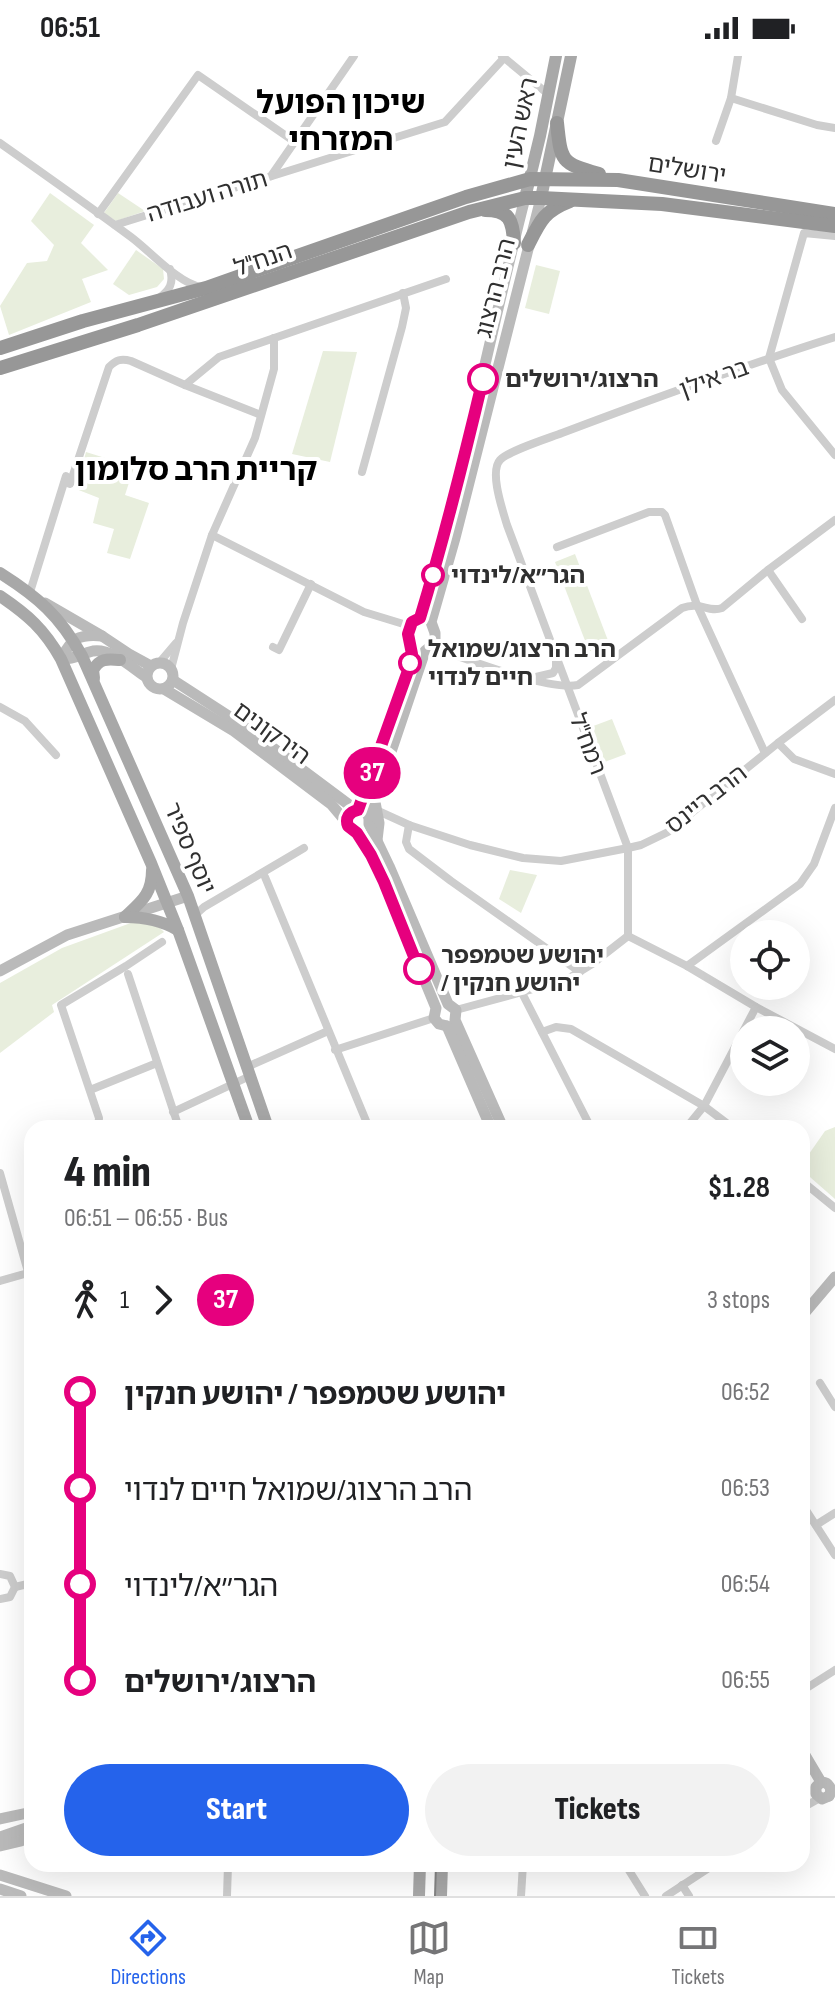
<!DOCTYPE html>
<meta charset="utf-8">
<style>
:root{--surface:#fff;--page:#f2f2f2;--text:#202124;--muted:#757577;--line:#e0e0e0;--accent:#2563eb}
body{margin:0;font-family:"Sofia Sans Condensed","Noto Sans Hebrew",sans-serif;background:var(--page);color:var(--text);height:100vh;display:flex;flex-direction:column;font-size:30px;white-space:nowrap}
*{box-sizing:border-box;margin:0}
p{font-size:26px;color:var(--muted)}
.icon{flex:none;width:44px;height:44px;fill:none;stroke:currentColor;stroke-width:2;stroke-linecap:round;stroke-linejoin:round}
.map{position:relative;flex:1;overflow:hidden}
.panel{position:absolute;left:24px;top:1064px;width:786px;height:752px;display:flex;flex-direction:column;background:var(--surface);border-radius:24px;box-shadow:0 8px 32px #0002}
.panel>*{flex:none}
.badge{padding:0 16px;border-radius:26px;font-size:28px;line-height:52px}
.buttons{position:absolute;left:730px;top:864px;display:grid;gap:16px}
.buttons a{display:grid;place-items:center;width:80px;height:80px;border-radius:50%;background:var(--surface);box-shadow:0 8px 32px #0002;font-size:40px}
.map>.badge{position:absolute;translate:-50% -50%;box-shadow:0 0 0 4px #fff}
.legs{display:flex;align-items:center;gap:12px;height:88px;padding:0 40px;font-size:26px}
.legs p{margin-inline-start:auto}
.headline{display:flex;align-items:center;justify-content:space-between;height:136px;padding:0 40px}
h1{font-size:44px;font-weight:800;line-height:60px}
.button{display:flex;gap:16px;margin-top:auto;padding:16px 40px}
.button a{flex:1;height:92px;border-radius:48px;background:var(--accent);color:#fff;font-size:32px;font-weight:800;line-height:92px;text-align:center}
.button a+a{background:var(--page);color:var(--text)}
ul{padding:0 40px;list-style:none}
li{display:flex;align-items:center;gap:28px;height:96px;font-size:30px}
li i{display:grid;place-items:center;width:12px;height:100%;margin:0 10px;background:currentColor}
li i::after{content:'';width:20px;height:20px;margin:-10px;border:6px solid;border-radius:50%;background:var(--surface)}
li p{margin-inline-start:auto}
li:first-child i{background:linear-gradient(#0000 50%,currentColor 0)}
li:last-child i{background:linear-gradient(currentColor 50%,#0000 0)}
.status{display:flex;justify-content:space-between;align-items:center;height:56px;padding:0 40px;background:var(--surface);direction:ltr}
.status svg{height:22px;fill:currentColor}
.dock{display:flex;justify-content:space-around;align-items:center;height:112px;border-top:2px solid var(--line);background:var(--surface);font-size:22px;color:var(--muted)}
.dock a{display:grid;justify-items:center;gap:4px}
.dock .selected{color:var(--accent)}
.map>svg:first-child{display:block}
.green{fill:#e8eedd}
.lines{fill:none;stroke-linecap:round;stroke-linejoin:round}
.street{stroke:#cdcdcd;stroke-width:8}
.secondary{stroke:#bababa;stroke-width:11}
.primary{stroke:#a8a8a8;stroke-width:12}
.highway{stroke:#979797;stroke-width:14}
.tram{stroke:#858585;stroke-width:2}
.line-1-casing{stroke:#fff;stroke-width:18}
.line-1{stroke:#e6007e;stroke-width:12}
.stop-1-dot{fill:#fff;stroke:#e6007e;stroke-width:4}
.labels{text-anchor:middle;stroke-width:8;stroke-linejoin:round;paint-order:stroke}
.street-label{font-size:24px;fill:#303030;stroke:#fff}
.stop-label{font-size:24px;font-weight:bold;fill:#303030;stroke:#fff;text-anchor:start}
.district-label{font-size:32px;font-weight:bold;fill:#000;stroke:#fff}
</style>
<div class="status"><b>06:51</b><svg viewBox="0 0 49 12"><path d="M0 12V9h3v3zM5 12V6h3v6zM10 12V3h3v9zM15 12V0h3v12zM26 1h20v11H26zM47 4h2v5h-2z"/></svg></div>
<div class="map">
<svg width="835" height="1840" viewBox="0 0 835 1840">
<rect width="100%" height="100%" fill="#fff"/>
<!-- green -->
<g class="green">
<polygon points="50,137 94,169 81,187 108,214 82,223 91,246 9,279 0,250 27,207 47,205 54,189 31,165"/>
<polygon points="118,137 145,155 116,165 104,157"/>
<polygon points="136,194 163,213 164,223 157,231 129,239 113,228"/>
<polygon points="536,209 560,215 549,258 525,252"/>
<polygon points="323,295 357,296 330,406 292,398"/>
<polygon points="86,396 134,411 125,439 149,447 130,503 107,497 114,473 93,467 99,442 76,433"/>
<polygon points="575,498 612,595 592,603 555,506"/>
<polygon points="612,663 626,698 602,707 588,672"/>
<polygon points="510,814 537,819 521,857 499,843"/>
<polygon points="139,864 156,868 164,876 52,949 54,956 0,997 0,927 62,892"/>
<polygon points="835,1071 835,1143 802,1114 802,1108 825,1075"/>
</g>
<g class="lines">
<!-- street -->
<g class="street">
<polyline points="502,0 548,38"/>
<polyline points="731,42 817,69 835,72"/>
<polyline points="716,85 731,42 738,0"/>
<path d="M0,87C44,118 88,149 131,181C150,195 179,228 201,231"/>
<polyline points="271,120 354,0"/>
<polyline points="98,158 198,19 295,86"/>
<polyline points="115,169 445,66 504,2"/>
<polyline points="835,180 804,177 769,302 782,334 835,399"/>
<path d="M159,242C170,234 174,227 170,213"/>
<polyline points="185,329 219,301 446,223"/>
<polyline points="362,416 402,271 406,252 403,237"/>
<path d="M70,428L109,311C116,304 121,302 131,305L185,329L261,359"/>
<polyline points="212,479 364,556 410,570"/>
<polyline points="557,491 649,456 662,456 665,459 697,549 765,697"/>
<polyline points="768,514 802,563"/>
<polyline points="30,536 66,420"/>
<polyline points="273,591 279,594 311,528"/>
<path d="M432,591C464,602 547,635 578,629L682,552C701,545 708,557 722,552L768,514L835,464"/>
<polyline points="159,607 176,587"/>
<polyline points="171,613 183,567 212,479 255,382 274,313 274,282"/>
<polyline points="536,621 553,617 556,612 556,605"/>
<polyline points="0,651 25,665 56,699"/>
<polyline points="778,687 794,703 835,718"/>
<polyline points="376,754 409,769 470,789 523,802 561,805 628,792 641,789 668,776 778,687 835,644"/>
<polyline points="409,769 406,786 409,793 451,825 580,916"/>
<polyline points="265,821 369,1072"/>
<polyline points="195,859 204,851 304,792"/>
<polyline points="628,880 687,910 756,951 835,993"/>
<polyline points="687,910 800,828 814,808 835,752"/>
<polyline points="128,918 179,1072"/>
<polyline points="522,937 591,1072"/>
<path d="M456,954L566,924L592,908L628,880V792L507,469C503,455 489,416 500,404C508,395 549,382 562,377C652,343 743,310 835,281"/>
<polyline points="542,976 556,971 571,973 704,1050 733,1072"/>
<polyline points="335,994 434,962"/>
<polyline points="247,1011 328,975"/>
<polyline points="90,1034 157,1007"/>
<polyline points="173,1056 250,1020"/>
<polyline points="98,1072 99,1062 61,949 126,910 162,886"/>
<polyline points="686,1072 704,1050 756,951"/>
<polyline points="0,1117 32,1230"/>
<polyline points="802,1125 835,1152"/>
<polyline points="0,1225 28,1217"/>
<polyline points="820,1327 835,1351"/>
<polyline points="802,1448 835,1499"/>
<polyline points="816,1469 835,1457"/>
<polyline points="0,1518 10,1520 15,1531 10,1541 0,1543"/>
<polyline points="15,1531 32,1527"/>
<polyline points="802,1635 835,1614"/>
<polyline points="802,1752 820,1742"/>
<polyline points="625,1808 645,1840"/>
<polyline points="682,1829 689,1840"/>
<polyline points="227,1840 228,1808"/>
<polyline points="521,1840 523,1808"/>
<polyline points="666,1840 715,1808"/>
</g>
<!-- secondary -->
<g class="secondary">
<polyline points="45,547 102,580 129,598 151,610"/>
<path d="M102,580C78,578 72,582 61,603C77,603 80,598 93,595C112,592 132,612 146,621"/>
<circle cx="160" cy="620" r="13"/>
<polyline points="173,624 241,668 356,754"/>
<polyline points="164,633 234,675 331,748 347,767"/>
<polyline points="375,746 379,767 377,784"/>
<path d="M358,754L409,612L412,598L408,578L412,566L420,562C462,423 489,282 525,142"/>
<polyline points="358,754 352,756 348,761 348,770 357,777 384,826 436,952 434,962 439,968 447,970"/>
<polyline points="366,757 369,761 369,768 389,810 448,948 456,954 455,964 503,1072"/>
<polyline points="369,761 425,595 435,587 435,577 431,566 455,482 541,142"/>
<polyline points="0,915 67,879 188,840"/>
<polyline points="447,970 491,1072"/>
<polyline points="802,1260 835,1221"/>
<path d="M802,1694L821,1726C829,1726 833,1733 829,1740"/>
<polyline points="821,1726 816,1731 816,1738 822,1743 829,1740"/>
<polyline points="0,1763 32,1756"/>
<polyline points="0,1781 32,1770"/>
<polyline points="0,1790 21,1785 32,1779"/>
<polyline points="0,1819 66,1840"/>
<polyline points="0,1833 21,1840"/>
</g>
<!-- primary -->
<g class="primary">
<polyline points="525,142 540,80 556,0"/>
<polyline points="541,142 571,0"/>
<path d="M0,517C38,541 60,560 82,600L188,840L268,1072"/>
<path d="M0,540C28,559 44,573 61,603L151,807L178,874L249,1072"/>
<path d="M94,622L93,614C100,602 107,603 120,604"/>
<path d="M125,861C142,845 152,838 152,814"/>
<path d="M125,861C145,861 161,864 178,874"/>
<polyline points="419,1840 420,1808"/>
<polyline points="441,1840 442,1808"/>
</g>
<!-- highway -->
<g class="highway">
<path d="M557,67C561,106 561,107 599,118"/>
<path d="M485,154C510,154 513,165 514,187"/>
<path d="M528,189C540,165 544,155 570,145"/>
<polyline points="0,292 83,265 206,232 466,141 530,123 618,124 835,158"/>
<polyline points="0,312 138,269 469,156 525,142 541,142 662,148 835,170"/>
</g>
<!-- tram -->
<polyline class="tram" points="435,1840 436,1808"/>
</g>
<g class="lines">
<!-- line-1 casing -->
<g class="line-1-casing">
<path id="line-1" d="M419,913L384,826L371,799L357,777L348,770C345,762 349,756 358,754L409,612L412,598L408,578L412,566L420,562C444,483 464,403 483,323"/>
</g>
<!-- line-1 -->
<use href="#line-1" class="line-1"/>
</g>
<!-- markers -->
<g class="stop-1-dot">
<circle cx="483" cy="323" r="14"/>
<circle cx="433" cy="519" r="10"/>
<circle cx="410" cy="607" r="10"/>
<circle cx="419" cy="913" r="14"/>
</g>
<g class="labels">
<!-- street labels -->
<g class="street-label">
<text transform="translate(520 67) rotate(-78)" y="8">ראש העין</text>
<text transform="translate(687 113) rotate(9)" y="8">ירושלים</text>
<text transform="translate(207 140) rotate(-17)" y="8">תורה ועבודה</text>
<text transform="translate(263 203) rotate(-19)" y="8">הנח"ל</text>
<text transform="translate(495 232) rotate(-76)" y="8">הרב הרצוג</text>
<text transform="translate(714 322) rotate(-20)" y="8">בר אילן</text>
<text transform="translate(272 677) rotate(36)" y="8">הירקונים</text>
<text transform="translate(588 688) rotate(69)" y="8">רמח"ל</text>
<text transform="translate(706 743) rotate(-38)" y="8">הרב ריינס</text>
<text transform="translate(190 792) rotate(67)" y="8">יוסף ספיר</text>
</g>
<!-- stop labels -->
<g class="stop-label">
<text x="505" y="331">הרצוג/ירושלים</text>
<text x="451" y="527">הגר״א/לינדוי</text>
<text x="428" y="601">הרב הרצוג/שמואל<tspan x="428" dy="28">חיים לנדוי</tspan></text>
<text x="441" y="907">יהושע שטמפפר<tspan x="441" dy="28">/ יהושע חנקין</tspan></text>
</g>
<!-- district labels -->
<g class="district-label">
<text x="341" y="57">שיכון הפועל<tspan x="341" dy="37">המזרחי</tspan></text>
<text x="196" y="424">קריית הרב סלומון</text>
</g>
</g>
</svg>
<div class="buttons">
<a><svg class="icon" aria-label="locate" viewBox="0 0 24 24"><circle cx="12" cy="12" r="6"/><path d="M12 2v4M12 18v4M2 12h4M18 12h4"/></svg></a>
<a><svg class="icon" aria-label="layers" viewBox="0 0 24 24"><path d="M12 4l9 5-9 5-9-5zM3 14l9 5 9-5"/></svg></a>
</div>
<b class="badge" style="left:372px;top:717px;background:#e6007e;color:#fff">37</b>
<section class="panel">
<div class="headline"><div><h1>4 min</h1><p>06:51 – 06:55 · Bus</p></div><b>$1.28</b></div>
<div class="legs"><svg class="icon" aria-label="walk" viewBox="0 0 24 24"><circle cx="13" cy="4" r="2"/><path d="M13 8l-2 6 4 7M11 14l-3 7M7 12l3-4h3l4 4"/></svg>1<svg class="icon" aria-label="forward" viewBox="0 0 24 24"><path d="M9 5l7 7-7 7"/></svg><b class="badge" style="background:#e6007e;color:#fff">37</b><p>3 stops</p></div>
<ul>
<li><i style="color:#e6007e"></i><b>יהושע שטמפפר / יהושע חנקין</b><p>06:52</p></li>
<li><i style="color:#e6007e"></i><span>הרב הרצוג/שמואל חיים לנדוי</span><p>06:53</p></li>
<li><i style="color:#e6007e"></i><span>הגר״א/לינדוי</span><p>06:54</p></li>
<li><i style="color:#e6007e"></i><b>הרצוג/ירושלים</b><p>06:55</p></li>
</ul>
<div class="button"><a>Start</a><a>Tickets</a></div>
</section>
</div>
<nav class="dock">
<a class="selected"><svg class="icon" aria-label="directions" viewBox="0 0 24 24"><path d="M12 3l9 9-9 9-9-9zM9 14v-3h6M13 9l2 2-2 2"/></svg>Directions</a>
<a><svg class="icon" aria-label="map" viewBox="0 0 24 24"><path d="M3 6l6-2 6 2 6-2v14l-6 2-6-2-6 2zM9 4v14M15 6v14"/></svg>Map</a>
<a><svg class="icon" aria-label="tickets" viewBox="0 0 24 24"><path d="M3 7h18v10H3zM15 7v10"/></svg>Tickets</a>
</nav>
